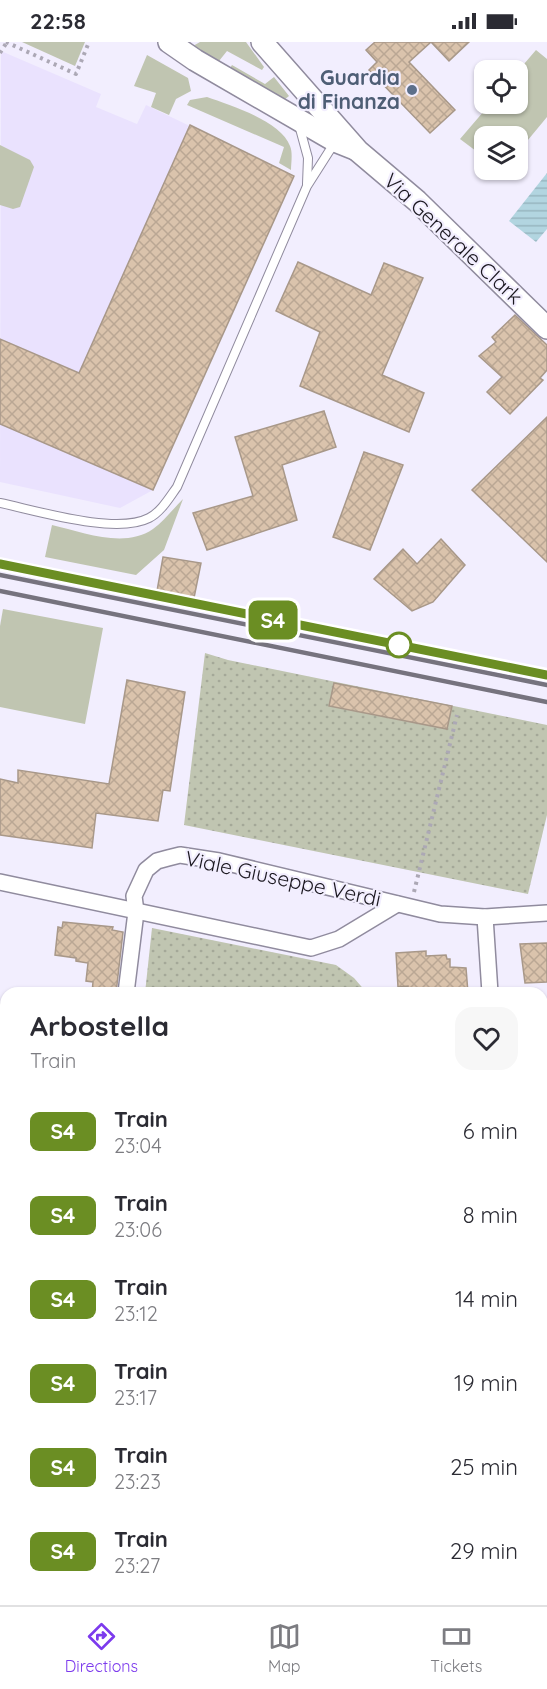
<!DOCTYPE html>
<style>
:root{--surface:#fff;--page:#f7f7f7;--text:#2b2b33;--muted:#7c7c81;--line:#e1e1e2;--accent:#7c3aed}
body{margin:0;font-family:Quicksand,sans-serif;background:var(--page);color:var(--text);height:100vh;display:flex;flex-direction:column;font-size:22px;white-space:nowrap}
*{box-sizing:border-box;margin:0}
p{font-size:20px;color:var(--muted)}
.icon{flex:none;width:33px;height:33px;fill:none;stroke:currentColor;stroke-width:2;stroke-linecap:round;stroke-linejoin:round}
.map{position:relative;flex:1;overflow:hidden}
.side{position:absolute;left:0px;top:945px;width:548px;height:618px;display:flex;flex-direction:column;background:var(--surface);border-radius:18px 18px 0 0;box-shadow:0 2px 4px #0004}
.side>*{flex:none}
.badge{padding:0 12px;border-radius:9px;font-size:21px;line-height:39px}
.fabs{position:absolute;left:474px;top:18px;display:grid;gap:12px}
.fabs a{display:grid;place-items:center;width:54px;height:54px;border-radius:12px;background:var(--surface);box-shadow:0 2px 4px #0004;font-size:30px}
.map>.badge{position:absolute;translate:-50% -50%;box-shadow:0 0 0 3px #fff}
.round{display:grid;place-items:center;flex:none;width:63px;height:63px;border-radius:18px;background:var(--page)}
.summary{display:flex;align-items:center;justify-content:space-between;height:102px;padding:0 30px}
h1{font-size:28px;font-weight:800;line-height:45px}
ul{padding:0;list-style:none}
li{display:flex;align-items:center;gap:18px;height:84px;padding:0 30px}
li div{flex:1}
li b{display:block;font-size:22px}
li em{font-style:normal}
li .badge{min-width:66px;font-weight:700;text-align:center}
.status{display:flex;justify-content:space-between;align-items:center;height:42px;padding:0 30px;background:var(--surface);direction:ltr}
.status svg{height:16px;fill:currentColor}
.menu{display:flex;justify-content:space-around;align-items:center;height:84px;border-top:2px solid var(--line);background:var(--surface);font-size:16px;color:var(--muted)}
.menu a{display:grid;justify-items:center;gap:3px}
.menu .selected{color:var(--accent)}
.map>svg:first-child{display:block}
.built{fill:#eae2fe}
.grass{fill:#c0c5b1}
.park{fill:url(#park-dots)}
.garden{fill:url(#garden-furrows)}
.water{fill:url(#water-rules)}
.building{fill:url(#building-cross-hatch);stroke:#a89889;stroke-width:1.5}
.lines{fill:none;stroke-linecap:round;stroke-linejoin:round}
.service-casing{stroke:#908b9e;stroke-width:10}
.minor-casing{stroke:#908b9e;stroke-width:18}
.secondary-casing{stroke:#908b9e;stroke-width:24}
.primary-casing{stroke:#d1d1d2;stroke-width:26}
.path{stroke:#aca8b5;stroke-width:4;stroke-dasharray:3 4.5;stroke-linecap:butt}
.service{stroke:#fff;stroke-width:8}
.minor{stroke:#fff;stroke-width:15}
.secondary{stroke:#fff;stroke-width:21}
.primary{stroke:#fbd691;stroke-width:22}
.rail{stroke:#76737e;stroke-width:4.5}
.line-casing{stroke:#fff;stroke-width:14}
.line{stroke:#6b8e23;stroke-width:9}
.service-dot{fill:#5c6f8a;stroke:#f2eefe;stroke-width:2}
.stop-dot{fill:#fff;stroke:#6b8e23;stroke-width:3}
.labels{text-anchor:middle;stroke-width:4.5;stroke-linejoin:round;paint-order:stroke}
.service-label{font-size:21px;font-weight:bold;fill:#4e5e75;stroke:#f2eefe;text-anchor:end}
.street-label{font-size:21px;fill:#1b1820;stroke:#f2eefe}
</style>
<div class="status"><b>22:58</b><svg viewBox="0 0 49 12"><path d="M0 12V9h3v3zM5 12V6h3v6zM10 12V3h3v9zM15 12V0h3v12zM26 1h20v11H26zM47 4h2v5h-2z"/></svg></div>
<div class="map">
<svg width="547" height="1563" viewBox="0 0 547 1563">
<defs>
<pattern id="park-dots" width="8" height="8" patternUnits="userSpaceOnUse" patternTransform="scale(1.5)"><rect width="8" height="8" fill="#c0c5b1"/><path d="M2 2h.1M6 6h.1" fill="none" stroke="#a4a898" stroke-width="1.8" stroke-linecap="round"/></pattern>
<pattern id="garden-furrows" width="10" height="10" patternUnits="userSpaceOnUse" patternTransform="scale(1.5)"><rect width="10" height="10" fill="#c0c5b1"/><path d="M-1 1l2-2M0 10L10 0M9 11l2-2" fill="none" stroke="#a4a898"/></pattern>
<pattern id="water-rules" width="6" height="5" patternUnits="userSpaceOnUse" patternTransform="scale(1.5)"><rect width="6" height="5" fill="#b2d5e0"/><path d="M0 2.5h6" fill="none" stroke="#98b6c0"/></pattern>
<pattern id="building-cross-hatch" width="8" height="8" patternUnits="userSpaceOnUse" patternTransform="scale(1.5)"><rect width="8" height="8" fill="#dac3ac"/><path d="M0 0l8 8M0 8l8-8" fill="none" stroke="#baa794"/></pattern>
</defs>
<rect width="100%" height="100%" fill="#f2eefe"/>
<!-- built -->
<polygon class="built" points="1,9 101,52 96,65 137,82 146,63 294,134 153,448 120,466 0,440"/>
<!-- grass -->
<g class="grass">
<polygon points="22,0 85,0 75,24"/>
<polygon points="200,0 246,0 264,25 262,28 227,9 219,19 193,4"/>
<polygon points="536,8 547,17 547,75 518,110 518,94 484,94 484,115 460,97 490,62 518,62 518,29"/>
<polygon points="147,13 188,36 191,49 176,57 169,73 151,65 156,51 134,44"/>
<polygon points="232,23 265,42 274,35 289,54 284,58 230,26"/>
<path d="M207,55C230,63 281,79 290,104C293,111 291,121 291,128L279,121L284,105L187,63L190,58Z"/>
<polygon points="0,103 30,118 34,125 20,165 13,167 0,163"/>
<path d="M183,457L164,508L136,533L45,515L52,483C83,490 124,507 153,487C164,479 174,466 183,457Z"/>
<polygon points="3,567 103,586 85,682 0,665 0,584"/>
</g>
<!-- park -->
<g class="park">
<polygon points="205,611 228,618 547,683 547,773 528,852 184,783"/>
<polygon points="152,886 336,923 354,936 367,951 145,951"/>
</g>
<!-- garden -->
<polygon class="garden" points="279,1557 286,1557 289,1562 314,1557 372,1557 376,1563 274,1563 272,1560"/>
<!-- water -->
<polygon class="water" points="547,131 547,187 536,200 509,179"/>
<!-- building -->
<g class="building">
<polygon points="375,0 431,0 409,20 455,68 430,91 369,28 377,20 366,8"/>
<polygon points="431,0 469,0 449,19"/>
<polygon points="190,83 294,134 153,448 0,382 0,297 79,331"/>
<polygon points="298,220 371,253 384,221 423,236 382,333 424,351 409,390 300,344 320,290 276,269"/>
<polygon points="515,273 547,303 547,328 540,336 543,338 510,372 487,350 502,335 479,314 496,300 492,295"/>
<polygon points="324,369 336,405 282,423 297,478 207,508 193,471 253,454 235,395"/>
<polygon points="547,375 547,520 472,448"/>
<polygon points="364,410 403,423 370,508 333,495"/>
<polygon points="441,497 465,523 433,560 412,569 374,537 403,507 417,522"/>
<polygon points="163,515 201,521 194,556 157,549"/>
<polygon points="127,638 185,650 170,749 163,748 158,779 96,771 92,806 0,793 0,737 18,741 18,728 109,742"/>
<polygon points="334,641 452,664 447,687 329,664"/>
<polygon points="63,880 113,885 112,888 123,890 116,951 92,951 93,940 86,939 88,921 76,919 76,916 55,913 58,885 62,886"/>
<polygon points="547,901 547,940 525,941 520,902"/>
<polygon points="426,909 426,914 446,913 447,917 450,917 450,925 466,926 468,951 408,951 408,944 398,945 396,911"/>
</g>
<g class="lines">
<!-- service casing -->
<g class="service-casing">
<g id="service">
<polyline points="299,83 308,116 307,142"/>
<path d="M0,461C38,469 116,493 149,476C161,470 169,456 177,445L307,144L335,100"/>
<polyline points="0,1242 6,1242"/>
</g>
</g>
<!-- minor casing -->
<g class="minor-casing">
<g id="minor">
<polyline points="0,840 311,906 339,897 397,862"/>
<polyline points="485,875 490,951"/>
<polyline points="126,951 136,870 134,854 146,828 157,819 168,816 180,813 219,819 440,872 485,875 547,871"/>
<polyline points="542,1297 547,1297"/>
<polyline points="542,1452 547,1452"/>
<polyline points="5,1454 6,1454"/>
</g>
</g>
<!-- secondary casing -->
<g class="secondary-casing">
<g id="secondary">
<polyline points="169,0 195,18 335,99 355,107"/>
<polyline points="262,0 358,109 417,159 547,286"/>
</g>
</g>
<!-- primary casing -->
<g class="primary-casing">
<g id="primary">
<polyline points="542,1489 547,1490"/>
<polyline points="0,1490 6,1491"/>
</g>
</g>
<!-- path -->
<g class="path">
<polyline points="6,0 76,32 89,0"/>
<polyline points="0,11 7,0"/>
<polyline points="414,850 457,673"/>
</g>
<!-- service -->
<use href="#service" class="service"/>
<!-- minor -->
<use href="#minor" class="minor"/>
<!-- secondary -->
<use href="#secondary" class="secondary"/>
<!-- primary -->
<use href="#primary" class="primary"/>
<!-- rail -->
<g class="rail">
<polyline points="0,522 547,633"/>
<polyline points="0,533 547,643"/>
<polyline points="0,549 547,660"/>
</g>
</g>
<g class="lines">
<!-- line casing -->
<g class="line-casing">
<polyline id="line" points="0,522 547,633"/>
</g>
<!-- line -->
<use href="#line" class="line"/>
</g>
<!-- markers -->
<circle class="service-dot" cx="412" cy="48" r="6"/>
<circle class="stop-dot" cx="399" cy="603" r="12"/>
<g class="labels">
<!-- service labels -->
<g class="service-label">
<text x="400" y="43">Guardia<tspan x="400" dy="24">di Finanza</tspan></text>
</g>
<!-- street labels -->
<g class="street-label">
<text transform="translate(453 197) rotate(43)" y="7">Via Generale Clark</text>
<text transform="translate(283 837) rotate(12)" y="7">Viale Giuseppe Verdi</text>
</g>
</g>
</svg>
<div class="fabs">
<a><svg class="icon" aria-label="locate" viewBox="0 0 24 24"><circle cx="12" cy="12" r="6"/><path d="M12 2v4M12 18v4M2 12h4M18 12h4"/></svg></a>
<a><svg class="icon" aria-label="layers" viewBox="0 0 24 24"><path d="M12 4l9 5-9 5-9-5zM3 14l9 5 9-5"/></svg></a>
</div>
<b class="badge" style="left:273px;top:578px;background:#6b8e23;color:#fff">S4</b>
<section class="side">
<div class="summary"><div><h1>Arbostella</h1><p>Train</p></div><a class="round"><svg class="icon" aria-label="heart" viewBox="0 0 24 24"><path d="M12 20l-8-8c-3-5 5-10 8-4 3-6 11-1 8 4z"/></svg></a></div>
<ul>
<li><span class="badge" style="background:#6b8e23;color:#fff">S4</span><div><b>Train</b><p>23:04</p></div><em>6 min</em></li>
<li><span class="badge" style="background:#6b8e23;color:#fff">S4</span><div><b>Train</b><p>23:06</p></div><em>8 min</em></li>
<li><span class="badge" style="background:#6b8e23;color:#fff">S4</span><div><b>Train</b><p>23:12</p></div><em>14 min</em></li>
<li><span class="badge" style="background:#6b8e23;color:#fff">S4</span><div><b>Train</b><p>23:17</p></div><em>19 min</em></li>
<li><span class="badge" style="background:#6b8e23;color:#fff">S4</span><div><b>Train</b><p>23:23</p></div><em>25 min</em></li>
<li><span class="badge" style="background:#6b8e23;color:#fff">S4</span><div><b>Train</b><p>23:27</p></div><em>29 min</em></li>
</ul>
</section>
</div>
<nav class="menu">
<a class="selected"><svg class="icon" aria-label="directions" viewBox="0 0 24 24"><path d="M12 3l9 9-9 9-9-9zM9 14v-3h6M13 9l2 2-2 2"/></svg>Directions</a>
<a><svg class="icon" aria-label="map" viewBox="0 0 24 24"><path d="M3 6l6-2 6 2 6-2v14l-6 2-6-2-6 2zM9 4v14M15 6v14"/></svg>Map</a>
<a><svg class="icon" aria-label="tickets" viewBox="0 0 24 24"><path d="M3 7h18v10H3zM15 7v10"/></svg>Tickets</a>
</nav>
